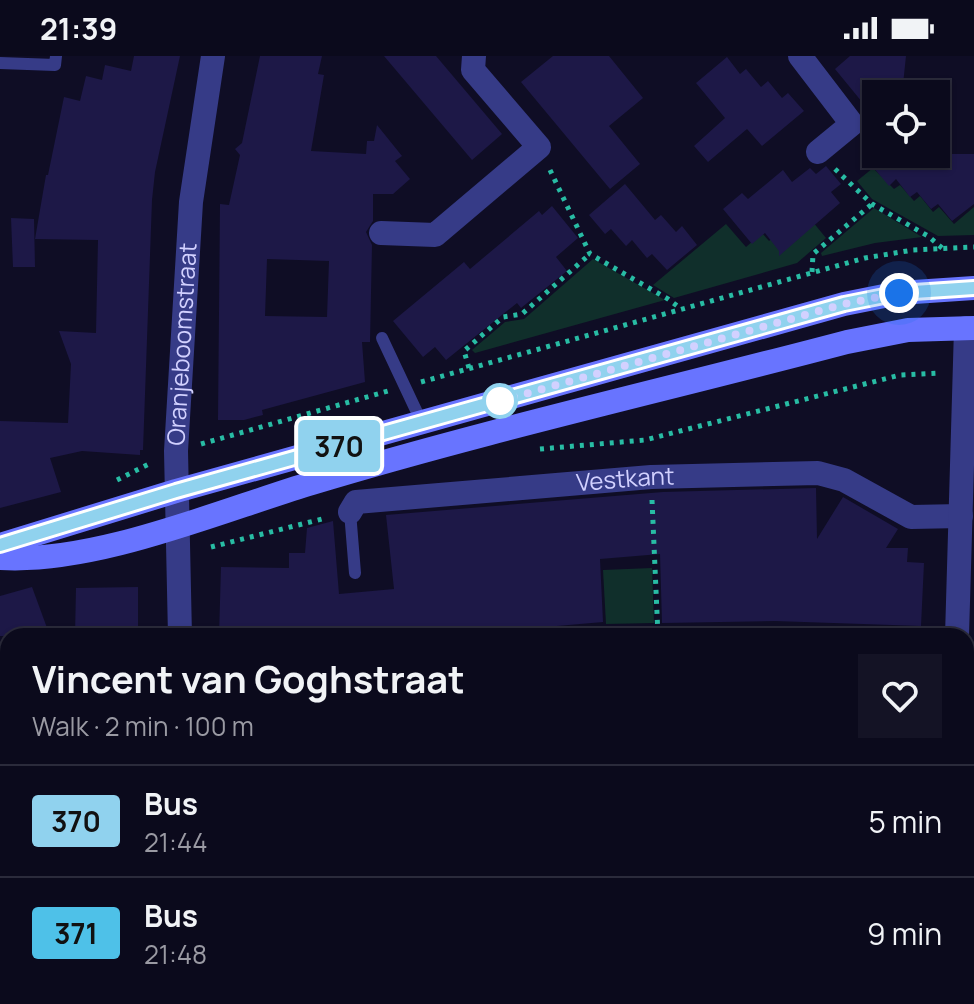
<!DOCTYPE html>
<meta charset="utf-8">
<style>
:root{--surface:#0b0a1c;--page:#141325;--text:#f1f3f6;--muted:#9a9aa3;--line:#2b2b3b}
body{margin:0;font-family:Manrope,sans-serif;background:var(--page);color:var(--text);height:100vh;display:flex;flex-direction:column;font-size:30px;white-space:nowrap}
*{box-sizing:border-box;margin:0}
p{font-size:26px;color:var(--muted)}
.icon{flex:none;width:44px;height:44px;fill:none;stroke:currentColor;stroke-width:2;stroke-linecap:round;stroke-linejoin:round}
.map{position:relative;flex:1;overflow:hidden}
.sheet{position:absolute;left:0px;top:572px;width:974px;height:376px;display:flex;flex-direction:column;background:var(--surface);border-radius:24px 24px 0 0;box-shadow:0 2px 6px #0004,0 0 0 2px var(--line)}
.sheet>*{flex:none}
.badge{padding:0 16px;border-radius:6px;font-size:28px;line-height:52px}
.fabs{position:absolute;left:862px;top:24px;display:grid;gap:16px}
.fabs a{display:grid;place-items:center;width:88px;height:88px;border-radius:0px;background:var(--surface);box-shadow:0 2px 6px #0004,0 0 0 2px var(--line);font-size:40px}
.you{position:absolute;width:40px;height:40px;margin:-20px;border:6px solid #fff;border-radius:50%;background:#1a73e8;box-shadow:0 0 0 12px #1a73e833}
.map>.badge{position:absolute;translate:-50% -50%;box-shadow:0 0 0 4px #fff}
.round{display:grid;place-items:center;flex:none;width:84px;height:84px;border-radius:0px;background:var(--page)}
.head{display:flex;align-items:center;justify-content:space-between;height:136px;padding:0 32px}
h1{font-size:38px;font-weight:700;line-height:60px}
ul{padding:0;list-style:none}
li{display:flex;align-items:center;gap:24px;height:112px;padding:0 32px;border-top:2px solid var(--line)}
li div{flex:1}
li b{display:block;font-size:30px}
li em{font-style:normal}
li .badge{min-width:88px;font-weight:700;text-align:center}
.status{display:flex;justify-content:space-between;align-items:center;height:56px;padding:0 40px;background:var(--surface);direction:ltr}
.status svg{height:22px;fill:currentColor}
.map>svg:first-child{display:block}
.green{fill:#102f2b}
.building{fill:#1d1847;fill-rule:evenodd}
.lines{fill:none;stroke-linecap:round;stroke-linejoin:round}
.path{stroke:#28bca4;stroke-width:5;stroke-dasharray:4 6;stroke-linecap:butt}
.lane{stroke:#363b87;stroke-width:12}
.street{stroke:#363b87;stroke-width:24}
.secondary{stroke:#6874ff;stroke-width:24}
.line-casing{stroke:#fff;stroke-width:18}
.line{stroke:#90d2ee;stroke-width:12}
.walk{stroke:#d2d1ff;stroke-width:8;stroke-dasharray:0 14.4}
.stop-dot{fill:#fff;stroke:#90d2ee;stroke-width:4}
.labels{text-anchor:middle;stroke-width:8;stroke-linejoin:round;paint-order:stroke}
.street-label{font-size:24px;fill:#d2d1ff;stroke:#0f0d25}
</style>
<div class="status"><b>21:39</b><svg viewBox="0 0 49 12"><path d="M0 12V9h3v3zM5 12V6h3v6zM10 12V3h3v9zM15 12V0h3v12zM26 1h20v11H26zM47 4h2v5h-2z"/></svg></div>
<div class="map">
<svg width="974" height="948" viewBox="0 0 974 948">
<rect width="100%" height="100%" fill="#0f0d25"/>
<!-- green -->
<g class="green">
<polygon points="873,112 894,133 900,129 914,145 920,140 933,156 939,151 954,168 974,151 974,179 938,180 872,143 857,125"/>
<polygon points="874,152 922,181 875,187 822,200 821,197"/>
<polygon points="808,160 826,182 797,207 674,242 653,229 726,168 746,191 762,177 769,185 786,171"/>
<polygon points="593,203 665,244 475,297 472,294 505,266 524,263"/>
<polygon points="652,512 654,567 606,568 603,514"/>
</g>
<!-- building -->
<g class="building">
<polygon points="134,0 180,0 155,116 152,144 143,394 140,394 140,399 82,395 50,402 61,436 0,452 0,365 68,367 71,308 59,275 96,277 98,184 35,183 46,119 48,119 64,41 80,45 86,20 102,24 105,9 131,15"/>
<path d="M260,0H322L318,18L324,19L311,95L366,98L367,85H374L377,69L402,100L395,105L410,123L393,138H373V165L366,176L372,189L370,286H362L365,326L262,354L263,359L244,364H218L220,148L229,149L240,99L235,93L242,87ZM267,203L329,205L327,261L265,260Z"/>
<polygon points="384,0 436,0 502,78 472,104"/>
<polygon points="553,0 609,0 643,42 609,70 640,108 610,133 521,26"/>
<polygon points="850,0 906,0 902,38 876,38 876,63 835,13"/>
<polygon points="727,1 740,18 746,13 761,31 768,25 782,42 788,37 804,55 762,90 747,73 708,106 694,90 725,62 696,27"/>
<polygon points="889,98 974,98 974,148 952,165 938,148 931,153 917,136 910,141 896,123 889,130 873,111"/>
<polygon points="826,110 841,128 831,136 840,147 779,200 779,195 765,177 752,188 723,153 742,137 748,143 783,114 792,126 810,112 816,118"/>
<polygon points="625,128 655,164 661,159 676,176 682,170 697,189 667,214 652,198 647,202 632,184 626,190 611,173 605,178 589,159"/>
<polygon points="552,150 578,182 556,201 567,215 521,252 517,247 446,304 435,291 423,301 393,265 464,206 470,213 539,155 542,159"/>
<polygon points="11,162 34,163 35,211 13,211"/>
<polygon points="816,432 817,483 843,441 898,473 886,492 908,492 907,506 924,507 921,570 775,565 662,567 660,498 600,503 603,566 443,580 219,580 221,511 289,512 289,497 305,497 307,472 333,465 339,538 394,533 386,459 663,436"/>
<polygon points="32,531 50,580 0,580 0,540"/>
<polygon points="138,531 138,580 75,580 76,532"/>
</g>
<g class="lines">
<!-- path -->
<g class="path">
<polyline points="835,113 872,148 928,180 942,192"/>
<polyline points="550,114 590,198 668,243 680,252"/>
<polyline points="812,216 813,198 872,148"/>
<polyline points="469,312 464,295 503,261 522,258 590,198"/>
<polyline points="421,326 865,202 913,194 974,191"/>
<polyline points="201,388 388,335"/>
<polyline points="540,393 645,384 900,319 941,317"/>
<polyline points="117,424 151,407"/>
<polyline points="652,444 658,580"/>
<polyline points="211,491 326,462"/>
<polyline points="0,650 8,648"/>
<polyline points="966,712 974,717"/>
<polyline points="0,903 8,899"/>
</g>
<!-- lane -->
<g class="lane">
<polyline points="0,7 55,9 56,0"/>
<polyline points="382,282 422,367"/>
<polyline points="350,456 355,517"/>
</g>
<!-- street -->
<g class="street">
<polyline points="800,0 852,68 818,96"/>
<polyline points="381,177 435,179 539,91 473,14 474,0"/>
<path id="s1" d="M350,456L356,446L651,421L818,417L844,424L911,461L961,460"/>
<path id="s2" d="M180,580L176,395L191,146L213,0"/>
<polyline points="957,580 966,272"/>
<polyline points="0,783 8,780"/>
<polyline points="284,940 288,948"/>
<polyline points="180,948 196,940"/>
<polyline points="831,948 835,940"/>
</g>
<!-- secondary -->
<g class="secondary">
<polyline points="0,489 176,435 844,248 899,237 974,232"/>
<path d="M0,502C96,508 219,455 312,427C488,374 669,333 847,286L908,274L974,272"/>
</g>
</g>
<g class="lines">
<!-- line casing -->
<g class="line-casing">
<polyline id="line" points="0,489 176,435 844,248 899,237 974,232"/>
</g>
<!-- line -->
<use href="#line" class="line"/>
<!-- walk -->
<polyline class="walk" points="500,345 844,248 899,237"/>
</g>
<!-- markers -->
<circle class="stop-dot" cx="500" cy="345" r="16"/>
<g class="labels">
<!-- street labels -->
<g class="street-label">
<text dy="8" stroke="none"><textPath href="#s2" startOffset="292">Oranjeboomstraat</textPath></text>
<text dy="8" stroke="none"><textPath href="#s1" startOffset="282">Vestkant</textPath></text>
</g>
</g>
</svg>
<div class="fabs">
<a><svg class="icon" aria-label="locate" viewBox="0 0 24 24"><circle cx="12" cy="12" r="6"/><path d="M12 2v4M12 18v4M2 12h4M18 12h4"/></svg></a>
</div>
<div class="you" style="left:899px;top:237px"></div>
<b class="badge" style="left:339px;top:390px;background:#90d2ee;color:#111">370</b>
<section class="sheet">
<div class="head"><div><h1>Vincent van Goghstraat</h1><p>Walk · 2 min · 100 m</p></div><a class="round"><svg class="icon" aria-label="heart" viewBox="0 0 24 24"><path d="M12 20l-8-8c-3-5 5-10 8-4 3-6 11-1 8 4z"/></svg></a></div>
<ul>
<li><span class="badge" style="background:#90d2ee;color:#111">370</span><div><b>Bus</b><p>21:44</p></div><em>5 min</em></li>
<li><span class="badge" style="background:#4ec1e8;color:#111">371</span><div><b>Bus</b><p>21:48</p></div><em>9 min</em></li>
</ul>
</section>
</div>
